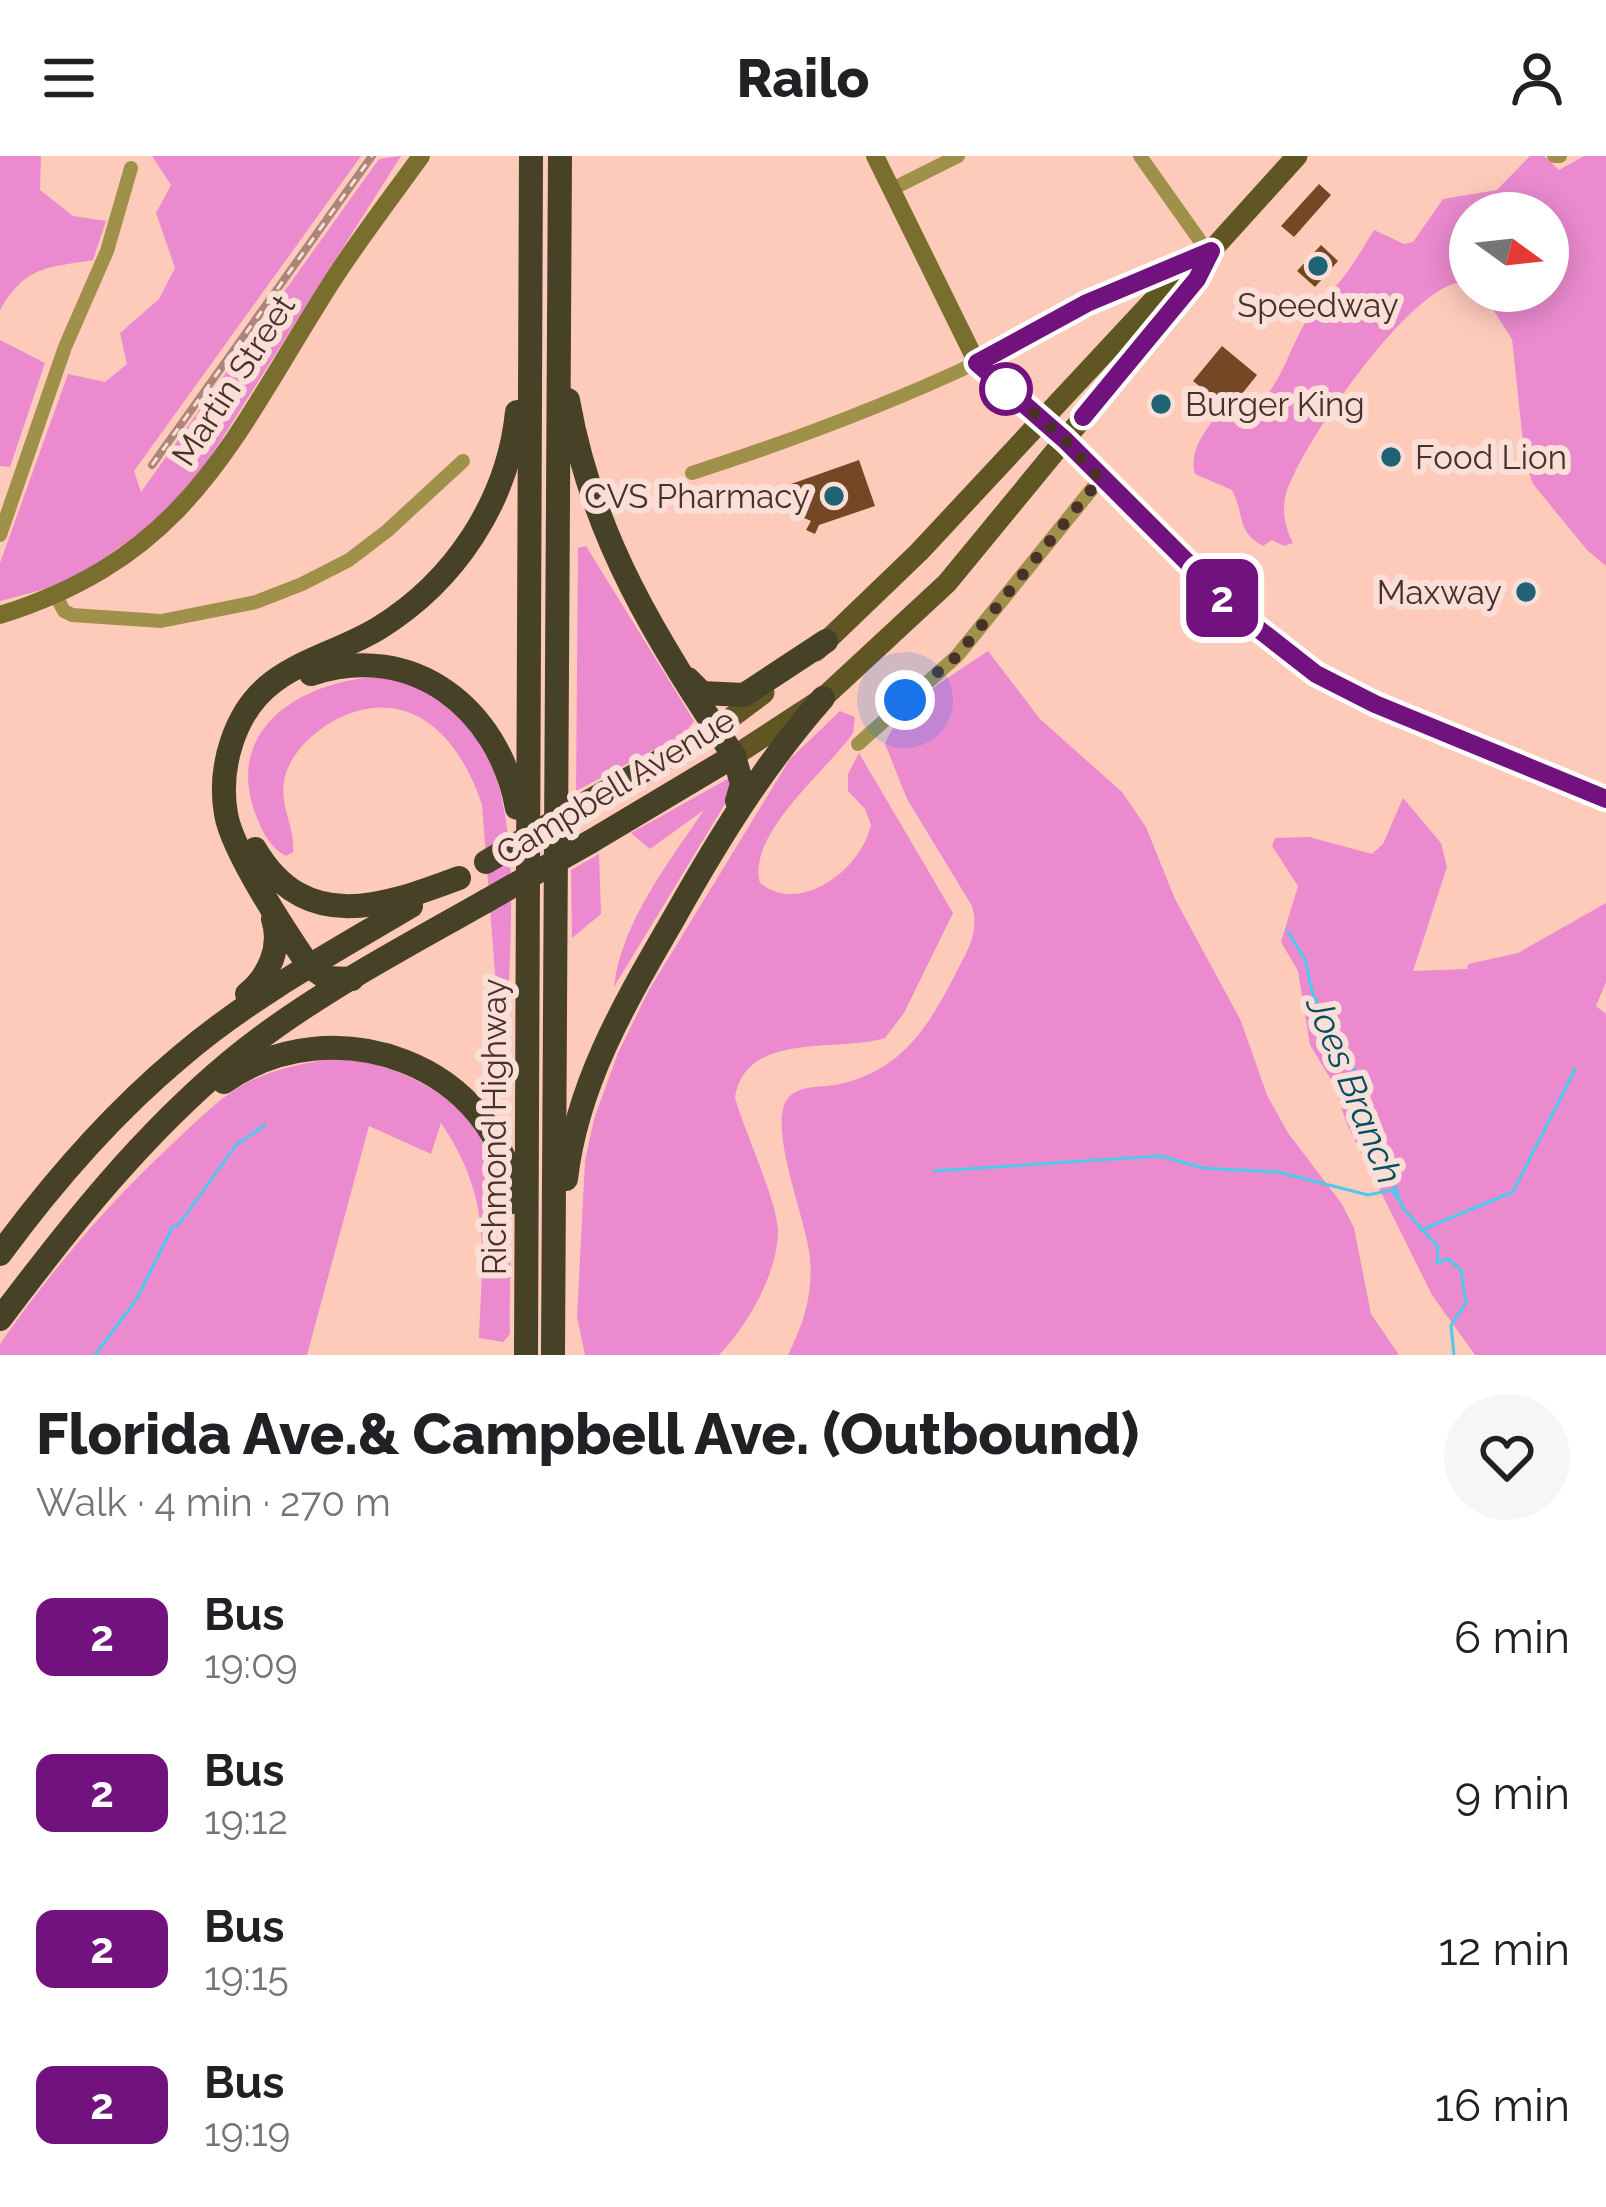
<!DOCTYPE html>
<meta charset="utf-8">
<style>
:root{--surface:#fff;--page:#f6f6f6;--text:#202124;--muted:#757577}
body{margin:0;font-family:Raleway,sans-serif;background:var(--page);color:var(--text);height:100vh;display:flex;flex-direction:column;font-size:45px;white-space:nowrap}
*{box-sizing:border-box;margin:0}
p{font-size:39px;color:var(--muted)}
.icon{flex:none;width:66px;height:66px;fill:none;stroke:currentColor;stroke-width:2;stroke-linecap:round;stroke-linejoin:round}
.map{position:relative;height:1199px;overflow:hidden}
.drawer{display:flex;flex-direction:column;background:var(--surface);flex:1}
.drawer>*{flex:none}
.badge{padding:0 24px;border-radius:18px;font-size:42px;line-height:78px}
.needle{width:78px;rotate:105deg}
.fabs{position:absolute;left:1449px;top:36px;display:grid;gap:24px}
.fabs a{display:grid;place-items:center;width:120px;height:120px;border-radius:50%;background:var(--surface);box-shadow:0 6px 30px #0003;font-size:60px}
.you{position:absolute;width:60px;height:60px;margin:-30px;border:9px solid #fff;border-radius:50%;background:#1a73e8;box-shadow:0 0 0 18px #1a73e833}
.map>.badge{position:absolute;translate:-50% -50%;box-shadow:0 0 0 6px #fff}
.round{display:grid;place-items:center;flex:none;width:126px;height:126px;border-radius:63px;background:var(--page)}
.summary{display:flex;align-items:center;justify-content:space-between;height:204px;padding:0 36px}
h1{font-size:57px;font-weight:800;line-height:90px}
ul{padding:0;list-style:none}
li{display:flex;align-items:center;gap:36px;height:156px;padding:0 36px}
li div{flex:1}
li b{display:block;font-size:45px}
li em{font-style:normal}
li .badge{min-width:132px;font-weight:700;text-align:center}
header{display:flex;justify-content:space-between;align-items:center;height:156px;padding:0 36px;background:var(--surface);font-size:54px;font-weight:800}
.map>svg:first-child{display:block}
.green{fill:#eb8acf}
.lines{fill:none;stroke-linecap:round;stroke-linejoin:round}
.stream{stroke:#4ccaeb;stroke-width:3}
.building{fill:#744824}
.street{stroke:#9f914a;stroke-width:14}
.secondary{stroke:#7a6e2f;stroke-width:18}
.primary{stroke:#5f5624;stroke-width:21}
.highway{stroke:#464127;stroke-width:24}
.rail-casing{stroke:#ac8579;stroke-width:8}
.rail{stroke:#f9dfd7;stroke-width:3;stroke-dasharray:9;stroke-linecap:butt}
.highway-bridge{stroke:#464127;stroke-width:24}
.line-casing{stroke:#fff;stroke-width:27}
.line{stroke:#72127e;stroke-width:18}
.walk{stroke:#493129;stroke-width:12;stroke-dasharray:0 21.6}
.poi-dot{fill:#1f6475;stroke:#f9dfd7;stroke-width:4.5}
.stop-dot{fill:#fff;stroke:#72127e;stroke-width:6}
.labels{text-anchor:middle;stroke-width:12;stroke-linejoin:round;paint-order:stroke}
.poi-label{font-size:33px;fill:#493129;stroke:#f9dfd7;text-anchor:start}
.street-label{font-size:33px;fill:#493129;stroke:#f9dfd7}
.water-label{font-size:36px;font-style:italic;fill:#014f60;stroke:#f9dfd7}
</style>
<header><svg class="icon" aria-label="menu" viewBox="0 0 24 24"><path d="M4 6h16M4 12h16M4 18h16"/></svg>Railo<svg class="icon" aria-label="person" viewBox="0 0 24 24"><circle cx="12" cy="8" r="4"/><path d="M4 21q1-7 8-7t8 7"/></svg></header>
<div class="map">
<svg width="1606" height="1199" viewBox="0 0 1606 1199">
<rect width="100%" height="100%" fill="#fecbbb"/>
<!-- green -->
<g class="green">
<path d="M0,0H41L40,34L73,60L106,65L93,104C45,112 26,110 0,154Z"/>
<polygon points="152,0 361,0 134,315 141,336 379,3 401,0 206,308 164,360 68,427 0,445 0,407 68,218 105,226 127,208 120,177 159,143 175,112 156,57 171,29"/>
<path d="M1530,0H1544L1559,14L1584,0H1606V410L1587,394L1533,328L1525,305L1512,183L1481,135H1548V57H1470V127C1422,110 1294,297 1285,342C1282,359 1286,372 1293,387L1284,390L1272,384L1263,390C1236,375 1245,359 1232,334L1195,318C1189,297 1202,279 1214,263C1274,263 1280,210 1305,167C1314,151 1330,137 1342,123C1354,108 1364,90 1374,74L1404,88L1413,86L1443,43L1497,34Z"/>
<polygon points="0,184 45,207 10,311 0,310"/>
<polygon points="586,390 694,565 685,577 576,635 578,392"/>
<path d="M988,495L1040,563L1122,636L1146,671L1175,743L1241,865L1267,939L1288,977L1342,1048L1354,1072L1371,1158L1399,1199H788C804,1167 813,1138 810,1102C807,1065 766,969 788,942C800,928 824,932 840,928C902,914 928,871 955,819C967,795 980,777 972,750L907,643L885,588C901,547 953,519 988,495Z"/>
<path d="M373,521C544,538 508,749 508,869L503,874L499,868L482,649C460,580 406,523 330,567C312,578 295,594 287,614C275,647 296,668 293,696L286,700C268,690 261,673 254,654C226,571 302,527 373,521Z"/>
<path d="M840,555L855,561L853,577C828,614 746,678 760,727C801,760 861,713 871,669L865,653L848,635V618L859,597L953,757L904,857L885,882C838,897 745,874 735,942C745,976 777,1045 778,1075C778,1117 747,1170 719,1199H585L577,1161L585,1005L594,963L618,897L649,834L790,603Z"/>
<path d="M731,621V638L614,831C621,767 669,706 704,654L650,693L631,677Z"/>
<polygon points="1403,642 1441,687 1447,711 1413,815 1467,813 1468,808 1518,797 1606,747 1606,826 1596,850 1606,858 1606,1199 1475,1199 1432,1139 1347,968 1333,927 1310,889 1298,815 1281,786 1298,730 1272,690 1275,682 1309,681 1372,698 1383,688"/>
<polygon points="599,698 601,758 572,782 571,714"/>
<path d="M337,902C405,908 471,944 498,1011C517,1059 508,1127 510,1178L503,1186L479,1182C482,1094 493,1044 441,967L431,998L369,970L307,1199H0V1188C51,1115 104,1052 169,991C193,969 219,941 248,926C276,912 306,907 337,902Z"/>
</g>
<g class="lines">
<!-- stream -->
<g class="stream">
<polyline points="1288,776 1305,803 1313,839 1360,925 1402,1051 1438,1091 1437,1107 1448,1103 1461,1114 1466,1147 1451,1169 1454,1199"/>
<polyline points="934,1015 1161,1000 1202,1012 1278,1016 1368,1039 1392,1034 1396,1041"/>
<polyline points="1421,1074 1513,1036 1575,913"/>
<polyline points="95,1199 136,1144 172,1072 180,1067 236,989 265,969"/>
</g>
</g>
<!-- building -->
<g class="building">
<polygon points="1319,28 1331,39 1294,81 1281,70"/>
<polygon points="1321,89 1338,105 1315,131 1297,115"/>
<polygon points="1222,190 1257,219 1229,254 1193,225"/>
<polygon points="859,304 875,350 819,369 815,378 806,374 811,365 802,361 791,328"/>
</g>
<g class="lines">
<!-- street -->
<g class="street">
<polyline points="1140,0 1208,96"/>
<polyline points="1554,0 1560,0"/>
<polyline points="892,33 958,0"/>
<path d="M692,317C788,286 882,251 974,208C1046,174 1112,131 1188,103"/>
<polyline points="0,379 65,191 107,95 131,12"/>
<polyline points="56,440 64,455 72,459 161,465 256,446 302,428 349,404 387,375 463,305"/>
<polyline points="858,588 957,500 1100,323"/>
</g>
<!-- secondary -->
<g class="secondary">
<polyline points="875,0 977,207 1065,284 1238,457 1316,517 1375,548 1606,643"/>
<path d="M0,459C191,399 232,282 331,127C359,83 391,42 421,0"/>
</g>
<!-- primary -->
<g class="primary">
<polyline points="816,495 919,396 1180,116 1211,95 1297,0"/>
<polyline points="716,573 764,537"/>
<polyline points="734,600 823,542 947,427 1197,123 1209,99"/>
</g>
<!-- highway -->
<g class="highway">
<path d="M568,244C592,382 657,484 734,600L742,628L737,645"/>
<path d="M311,518C413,484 499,553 517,652"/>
<polyline points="688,523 702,537 744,539 826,485"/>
<polyline points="590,645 716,573"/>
<polyline points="590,686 734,600"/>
<path d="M255,693C306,779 384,750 459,722"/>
<path d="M352,823L326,822L309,810C287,778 232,695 226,658C218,612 234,555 273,526C305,502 345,493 379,472C455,425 508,345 517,256"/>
<path d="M247,838C269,820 282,791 273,763"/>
<path d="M224,926C332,849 501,908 514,1046"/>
<path d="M566,1023C577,927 626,845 674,762C718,684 763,610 823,542"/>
<path d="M0,1098C52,1027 112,958 180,901C250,841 332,797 411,750"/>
<path d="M0,1163C70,1070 141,980 231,905C307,842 400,794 486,745"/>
<polyline points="526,1199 531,0"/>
<polyline points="553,1199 560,0"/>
</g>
<!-- rail casing -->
<g class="rail-casing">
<polyline id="rail" points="152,309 372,0"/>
</g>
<!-- rail -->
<use href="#rail" class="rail"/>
<!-- highway-bridge -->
<g class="highway-bridge">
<polyline points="486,706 590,645"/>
<polyline points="486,745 590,686"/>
</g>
</g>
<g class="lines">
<!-- line casing -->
<g class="line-casing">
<polyline id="line" points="1083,261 1197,123 1211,95 1087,147 977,207 1065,284 1238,457 1316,518 1375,548 1606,643"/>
</g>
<!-- line -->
<use href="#line" class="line"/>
<!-- walk -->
<polyline class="walk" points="905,544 957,500 1100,323 1065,284 996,224 1006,233"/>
</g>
<!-- markers -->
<g class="poi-dot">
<circle cx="1318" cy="110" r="12"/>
<circle cx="1161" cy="248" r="12"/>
<circle cx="1391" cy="301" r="12"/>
<circle cx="834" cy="340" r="12"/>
<circle cx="1526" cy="436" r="12"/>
</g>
<circle class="stop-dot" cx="1006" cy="233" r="24"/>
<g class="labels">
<!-- poi labels -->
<g class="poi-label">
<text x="1318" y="161" text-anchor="middle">Speedway</text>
<text x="1185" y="260">Burger King</text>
<text x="1415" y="313">Food Lion</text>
<text x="810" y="352" text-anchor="end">CVS Pharmacy</text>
<text x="1502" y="448" text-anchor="end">Maxway</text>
</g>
<!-- street labels -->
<g class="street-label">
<text transform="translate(233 224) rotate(-57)" y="12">Martin Street</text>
<text transform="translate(615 630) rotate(-31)" y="12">Campbell Avenue</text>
<text transform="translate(494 971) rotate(-90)" y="12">Richmond Highway</text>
</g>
<!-- water labels -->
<g class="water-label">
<text transform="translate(1355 934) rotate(68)" y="13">Joes Branch</text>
</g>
</g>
</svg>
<div class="fabs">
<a><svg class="needle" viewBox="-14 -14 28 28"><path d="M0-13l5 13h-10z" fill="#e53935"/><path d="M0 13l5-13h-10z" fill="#757577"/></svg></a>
</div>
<div class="you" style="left:905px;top:544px"></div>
<b class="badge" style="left:1222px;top:442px;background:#72127e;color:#fff">2</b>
</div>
<section class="drawer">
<div class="summary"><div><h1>Florida Ave.&amp; Campbell Ave. (Outbound)</h1><p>Walk · 4 min · 270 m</p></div><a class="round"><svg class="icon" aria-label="heart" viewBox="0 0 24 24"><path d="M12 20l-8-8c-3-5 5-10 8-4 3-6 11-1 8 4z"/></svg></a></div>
<ul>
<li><span class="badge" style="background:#72127e;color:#fff">2</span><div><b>Bus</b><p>19:09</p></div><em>6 min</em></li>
<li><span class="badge" style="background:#72127e;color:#fff">2</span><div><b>Bus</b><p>19:12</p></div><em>9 min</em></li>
<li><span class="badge" style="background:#72127e;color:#fff">2</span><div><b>Bus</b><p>19:15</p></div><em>12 min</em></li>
<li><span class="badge" style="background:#72127e;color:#fff">2</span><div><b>Bus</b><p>19:19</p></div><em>16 min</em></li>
</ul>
</section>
